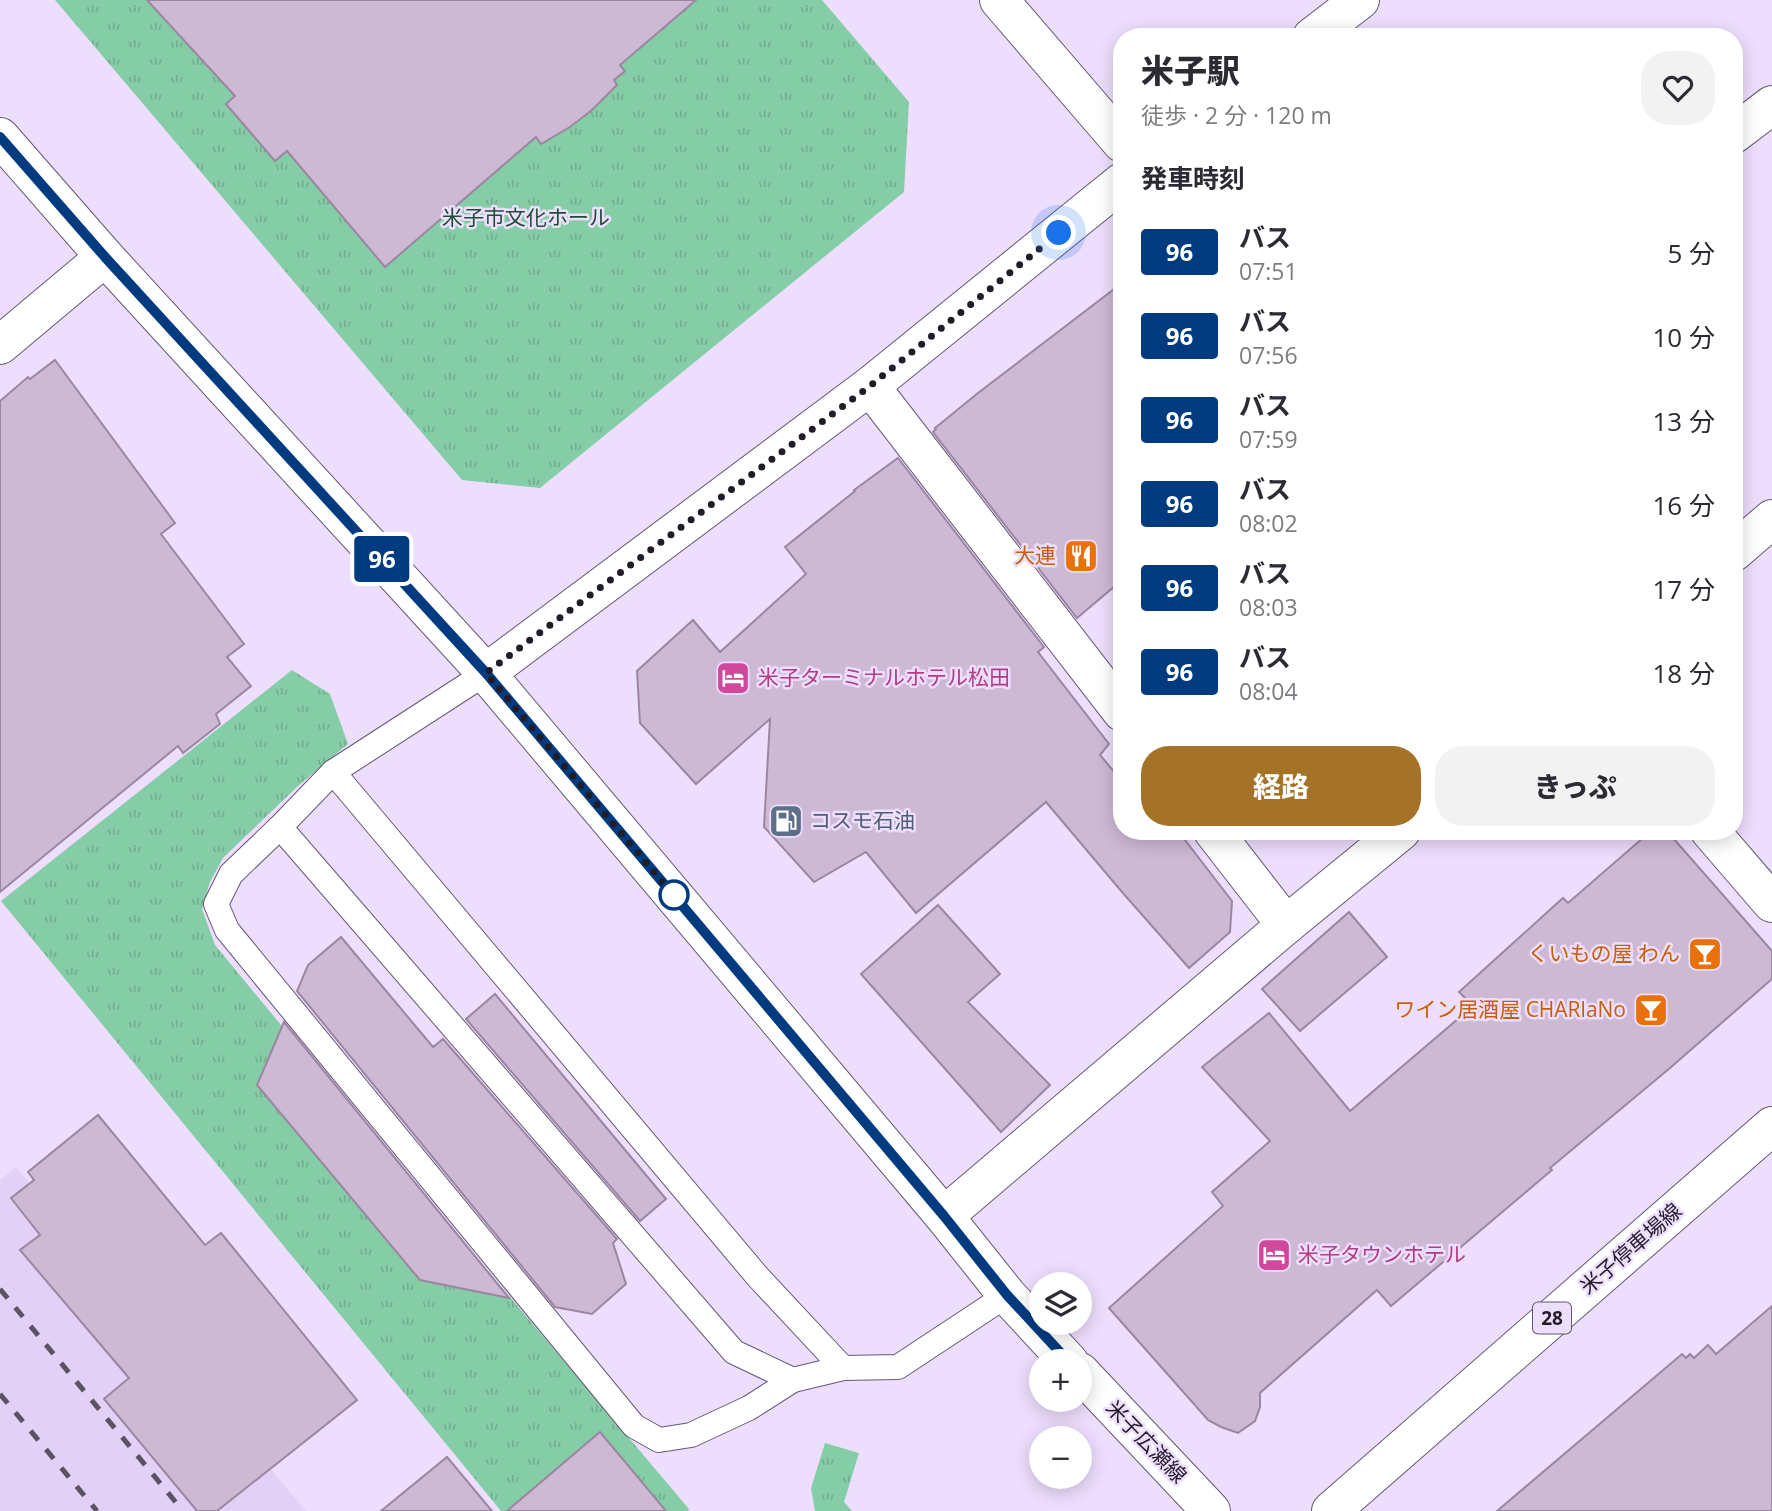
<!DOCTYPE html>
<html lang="ja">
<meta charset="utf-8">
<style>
:root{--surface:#fff;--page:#f2f2f3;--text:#2b2b33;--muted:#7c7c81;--accent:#a47328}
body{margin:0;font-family:"Open Sans","Noto Sans JP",sans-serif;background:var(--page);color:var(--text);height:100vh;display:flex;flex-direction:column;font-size:26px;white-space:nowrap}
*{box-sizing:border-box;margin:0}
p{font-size:23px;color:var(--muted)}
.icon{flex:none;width:38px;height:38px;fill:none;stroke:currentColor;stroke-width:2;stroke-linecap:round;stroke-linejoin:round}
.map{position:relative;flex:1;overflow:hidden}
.details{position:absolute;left:1113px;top:28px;width:630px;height:812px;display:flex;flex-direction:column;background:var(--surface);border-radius:28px;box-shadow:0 4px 18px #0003}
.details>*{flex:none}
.badge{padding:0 14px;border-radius:5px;font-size:24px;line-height:46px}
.tools{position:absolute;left:1029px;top:1272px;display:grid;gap:14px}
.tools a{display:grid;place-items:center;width:63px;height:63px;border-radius:50%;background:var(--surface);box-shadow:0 4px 18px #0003;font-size:35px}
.you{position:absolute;width:35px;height:35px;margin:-18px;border:5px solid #fff;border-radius:50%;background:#1a73e8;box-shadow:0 0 0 10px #1a73e833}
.map>.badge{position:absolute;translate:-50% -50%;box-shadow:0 0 0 4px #fff}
h2{padding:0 28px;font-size:26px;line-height:63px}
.round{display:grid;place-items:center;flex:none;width:74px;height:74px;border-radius:28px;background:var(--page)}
.headline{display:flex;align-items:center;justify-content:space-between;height:119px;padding:0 28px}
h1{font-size:33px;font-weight:800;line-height:52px}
.cta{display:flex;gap:14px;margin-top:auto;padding:14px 28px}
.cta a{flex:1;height:80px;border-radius:28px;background:var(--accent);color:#fff;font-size:28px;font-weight:800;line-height:80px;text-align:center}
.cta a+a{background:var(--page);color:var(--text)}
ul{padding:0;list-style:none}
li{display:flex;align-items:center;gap:21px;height:84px;padding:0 28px}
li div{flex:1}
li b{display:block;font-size:26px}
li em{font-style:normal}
li .badge{min-width:77px;font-weight:700;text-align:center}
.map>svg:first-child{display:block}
.built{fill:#e3d0f6}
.park{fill:url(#park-tufts)}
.building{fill:#ceb9d5;stroke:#9b86a1;stroke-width:2}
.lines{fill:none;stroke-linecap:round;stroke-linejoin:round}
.service-casing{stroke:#655873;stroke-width:26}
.minor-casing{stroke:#655873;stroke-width:40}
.tertiary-casing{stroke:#655873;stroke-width:40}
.secondary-casing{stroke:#655873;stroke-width:40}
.primary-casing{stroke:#655873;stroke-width:40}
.service{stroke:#fff;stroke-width:24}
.minor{stroke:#fff;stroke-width:38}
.tertiary{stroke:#fff;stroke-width:38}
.secondary{stroke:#fff;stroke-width:38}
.primary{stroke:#fff;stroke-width:38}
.rail{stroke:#5b5264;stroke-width:5;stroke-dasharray:12 12;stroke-linecap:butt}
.line-casing{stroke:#fff;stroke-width:16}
.line{stroke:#003b80;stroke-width:10}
.walk{stroke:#221c28;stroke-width:7;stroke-dasharray:0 12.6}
.stop-dot{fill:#fff;stroke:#003b80;stroke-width:3.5}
.labels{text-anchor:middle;stroke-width:5;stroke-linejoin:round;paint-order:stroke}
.shield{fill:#eedefe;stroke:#5f5668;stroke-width:2}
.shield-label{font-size:19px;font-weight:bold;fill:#221c28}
.park-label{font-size:21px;fill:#214d37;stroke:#eedefe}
.food-label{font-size:21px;fill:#c56008;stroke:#eedefe;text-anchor:end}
.hotel-label{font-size:21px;fill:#b23c85;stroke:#eedefe;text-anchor:start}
.service-label{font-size:21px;fill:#4e5e75;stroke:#eedefe;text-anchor:start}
.street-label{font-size:21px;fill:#221c28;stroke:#eedefe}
</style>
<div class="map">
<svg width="1772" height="1511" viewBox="0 0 1772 1511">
<defs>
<pattern id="park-tufts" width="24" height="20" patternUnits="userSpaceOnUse" patternTransform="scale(1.75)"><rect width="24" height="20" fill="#85cda6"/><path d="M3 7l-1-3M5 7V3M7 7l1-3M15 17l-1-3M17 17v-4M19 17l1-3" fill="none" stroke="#73af8f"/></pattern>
</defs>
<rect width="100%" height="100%" fill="#eedefe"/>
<!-- built -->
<polygon class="built" points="16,1167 306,1511 0,1511 0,1180"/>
<!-- park -->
<g class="park">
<polygon points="55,0 822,0 909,102 904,192 540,488 462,480"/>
<polygon points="292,670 330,694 348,744 298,786 223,858 210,882 202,909 215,945 329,1083 689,1509 688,1511 501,1511 1,901"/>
<polygon points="825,1443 859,1453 844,1502 852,1511 815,1511 811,1488"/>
</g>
<!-- building -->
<g class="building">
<polygon points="147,0 696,0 620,65 625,71 614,80 617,85 592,110 570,127 541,144 536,137 385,267 287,151 275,161 226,104 235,96"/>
<polygon points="1122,283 1122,580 1077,618 933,432 936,429 935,428 978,393"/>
<polygon points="55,360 175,523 161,534 244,644 227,657 251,686 216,714 220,724 183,753 178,746 0,892 0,401 28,377 30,379"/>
<polygon points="898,458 1044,647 1038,652 1109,744 1100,755 1122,781 1122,831 1178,831 1232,901 1230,932 1189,968 1122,892 1046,802 916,913 866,852 814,882 764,827 770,719 696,784 640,723 637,671 693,620 720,652 806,574 785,547 855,491 854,490"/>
<polygon points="1651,831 1667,831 1772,951 1772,979 1670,1068 1550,1168 1552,1170 1391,1306 1377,1290 1260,1393 1260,1407 1255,1421 1238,1433 1221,1427 1208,1420 1109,1308 1223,1206 1212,1192 1270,1141 1202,1067 1269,1013 1350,1111 1473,1006 1459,992 1563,898 1568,903"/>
<polygon points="938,905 1000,974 968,1002 1050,1085 1001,1132 861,974"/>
<polygon points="1349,912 1387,957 1300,1031 1262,989"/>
<polygon points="341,937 433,1047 443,1039 617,1239 613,1243 626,1284 592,1314 555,1307 297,991 308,965"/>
<polygon points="495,994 666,1199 640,1221 466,1019"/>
<polygon points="284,1022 509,1298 420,1280 257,1085"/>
<polygon points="98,1115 205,1245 221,1233 357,1400 217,1511 197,1511 104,1399 129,1378 20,1250 40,1235 11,1198 34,1180 28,1172"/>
<polygon points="1772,1306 1772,1511 1497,1511 1682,1354 1686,1358 1690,1354 1694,1358 1708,1345 1716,1354"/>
<polygon points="600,1432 666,1511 507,1511"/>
<polygon points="447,1457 492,1511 381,1511"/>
</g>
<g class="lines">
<!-- service casing -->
<g class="service-casing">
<g id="service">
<polyline points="486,673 333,772 280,827 231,874 216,904 227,930 634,1426 659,1440 691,1435 749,1408 793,1380"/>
<polyline points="333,772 758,1277 843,1368 898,1367 1007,1295"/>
<polyline points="280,827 734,1352 793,1380 843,1368"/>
</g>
</g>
<!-- minor casing -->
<g class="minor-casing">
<g id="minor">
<polyline points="1734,134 1772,105"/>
<polyline points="0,345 105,257"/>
<polyline points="870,386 1122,712"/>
<polyline points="1734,552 1772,519"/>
<polyline points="1213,831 1286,925"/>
<polyline points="1710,831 1772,903"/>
<polyline points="944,1216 1286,925 1401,831"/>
</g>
</g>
<!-- tertiary casing -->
<g class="tertiary-casing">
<g id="tertiary">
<polyline points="999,0 1122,143"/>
<polyline points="1312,37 1360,0"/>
<polyline points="486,673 870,386 1122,182"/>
</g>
</g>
<!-- secondary casing -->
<g class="secondary-casing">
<g id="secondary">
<polyline points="0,137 105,257 486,673 944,1216 1007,1295 1069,1362"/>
<polyline points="1080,1372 1211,1511"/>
</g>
</g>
<!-- primary casing -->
<g class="primary-casing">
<polyline id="primary" points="1331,1511 1772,1126"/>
</g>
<!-- service -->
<use href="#service" class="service"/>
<!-- minor -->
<use href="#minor" class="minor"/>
<!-- tertiary -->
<use href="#tertiary" class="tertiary"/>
<!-- secondary -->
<use href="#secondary" class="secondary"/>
<!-- primary -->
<use href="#primary" class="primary"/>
<!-- rail -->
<g class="rail">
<polyline points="0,1289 183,1511"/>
<polyline points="0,1394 97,1511"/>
</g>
</g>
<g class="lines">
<!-- line casing -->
<g class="line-casing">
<polyline id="line" points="0,137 105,257 486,673 944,1216 1007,1295 1069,1362"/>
</g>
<!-- line -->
<use href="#line" class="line"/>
<!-- walk -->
<polyline class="walk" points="674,895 680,903 486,673 870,386 1059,233"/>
</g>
<!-- icons -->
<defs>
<g id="restaurant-square" transform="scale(1.75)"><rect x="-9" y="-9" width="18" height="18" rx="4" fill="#e8710a" stroke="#eedefe"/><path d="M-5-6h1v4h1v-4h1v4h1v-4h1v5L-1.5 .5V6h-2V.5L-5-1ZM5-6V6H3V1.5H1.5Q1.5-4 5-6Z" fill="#fff"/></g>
<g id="hotel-square" transform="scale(1.75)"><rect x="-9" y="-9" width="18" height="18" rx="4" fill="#d1479c" stroke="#eedefe"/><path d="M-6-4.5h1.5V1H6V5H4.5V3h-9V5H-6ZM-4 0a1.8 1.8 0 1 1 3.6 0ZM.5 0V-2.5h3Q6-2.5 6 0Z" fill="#fff"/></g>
<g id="fuel-square" transform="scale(1.75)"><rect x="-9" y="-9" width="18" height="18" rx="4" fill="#5c6f8a" stroke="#eedefe"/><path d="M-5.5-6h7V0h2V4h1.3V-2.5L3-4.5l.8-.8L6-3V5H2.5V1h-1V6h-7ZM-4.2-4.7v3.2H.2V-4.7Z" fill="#fff"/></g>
<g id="bar-square" transform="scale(1.75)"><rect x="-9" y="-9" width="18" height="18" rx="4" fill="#e8710a" stroke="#eedefe"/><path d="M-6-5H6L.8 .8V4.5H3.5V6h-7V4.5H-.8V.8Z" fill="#fff"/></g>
</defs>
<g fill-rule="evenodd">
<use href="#restaurant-square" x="1081" y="556"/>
<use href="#hotel-square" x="733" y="678"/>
<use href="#fuel-square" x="786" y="821"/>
<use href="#bar-square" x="1705" y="954"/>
<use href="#bar-square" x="1651" y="1010"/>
<use href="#hotel-square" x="1274" y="1255"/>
</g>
<!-- markers -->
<circle class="stop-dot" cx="674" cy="895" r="14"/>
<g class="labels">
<!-- shield labels -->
<rect class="shield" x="1533" y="1302.5" width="38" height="31" rx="5"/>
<g class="shield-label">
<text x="1552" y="1325">28</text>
</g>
<!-- park labels -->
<g class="park-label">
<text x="526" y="225">米子市文化ホール</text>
</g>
<!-- food labels -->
<g class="food-label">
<text x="1056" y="563">大連</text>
<text x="1680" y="961">くいもの屋 わん</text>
<text x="1626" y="1017">ワイン居酒屋 CHARlaNo</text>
</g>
<!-- hotel labels -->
<g class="hotel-label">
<text x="758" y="685">米子ターミナルホテル松田</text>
<text x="1298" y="1262">米子タウンホテル</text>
</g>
<!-- service labels -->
<g class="service-label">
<text x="810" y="828">コスモ石油</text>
</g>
<!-- street labels -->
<g class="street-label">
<text transform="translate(1631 1249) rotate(-41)" y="7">米子停車場線</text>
<text transform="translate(1146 1442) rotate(46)" y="7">米子広瀬線</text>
</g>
</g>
</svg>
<div class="tools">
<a><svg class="icon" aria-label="layers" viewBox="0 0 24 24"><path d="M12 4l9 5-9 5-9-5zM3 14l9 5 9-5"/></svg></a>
<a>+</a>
<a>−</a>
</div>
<div class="you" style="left:1059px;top:233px"></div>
<b class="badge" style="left:382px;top:559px;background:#003b80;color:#fff">96</b>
<section class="details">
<div class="headline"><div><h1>米子駅</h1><p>徒歩 · 2 分 · 120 m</p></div><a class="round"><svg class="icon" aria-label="heart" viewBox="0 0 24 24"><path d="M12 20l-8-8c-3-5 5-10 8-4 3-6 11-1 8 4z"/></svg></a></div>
<h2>発車時刻</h2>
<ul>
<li><span class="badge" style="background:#003b80;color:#fff">96</span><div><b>バス</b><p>07:51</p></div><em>5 分</em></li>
<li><span class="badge" style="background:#003b80;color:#fff">96</span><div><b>バス</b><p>07:56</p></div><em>10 分</em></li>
<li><span class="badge" style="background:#003b80;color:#fff">96</span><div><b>バス</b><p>07:59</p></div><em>13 分</em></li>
<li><span class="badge" style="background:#003b80;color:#fff">96</span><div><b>バス</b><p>08:02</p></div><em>16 分</em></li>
<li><span class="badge" style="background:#003b80;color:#fff">96</span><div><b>バス</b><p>08:03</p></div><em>17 分</em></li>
<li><span class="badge" style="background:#003b80;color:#fff">96</span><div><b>バス</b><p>08:04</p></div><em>18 分</em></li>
</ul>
<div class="cta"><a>経路</a><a>きっぷ</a></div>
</section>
</div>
